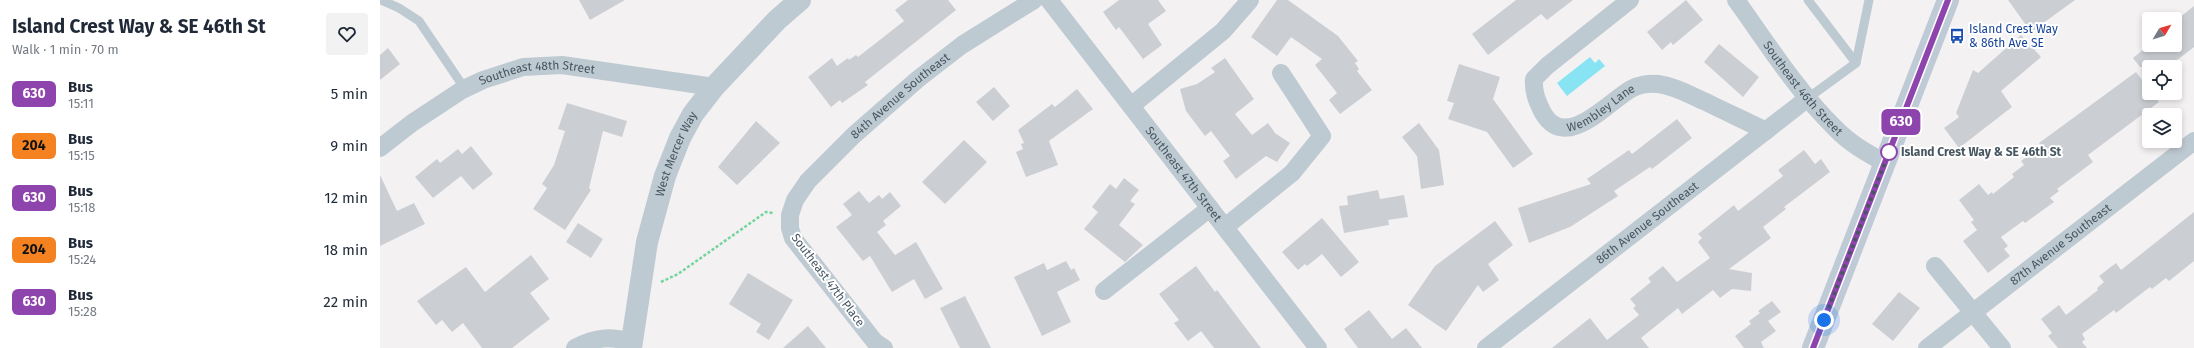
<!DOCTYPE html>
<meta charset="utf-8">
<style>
:root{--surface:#fff;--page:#f2f2f3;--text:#1f2937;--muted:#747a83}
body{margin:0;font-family:"Fira Sans",sans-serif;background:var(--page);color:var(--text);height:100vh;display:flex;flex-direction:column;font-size:15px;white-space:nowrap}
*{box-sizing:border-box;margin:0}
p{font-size:13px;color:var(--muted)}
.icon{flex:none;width:22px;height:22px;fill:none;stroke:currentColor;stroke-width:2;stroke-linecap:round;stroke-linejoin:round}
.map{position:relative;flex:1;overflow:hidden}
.details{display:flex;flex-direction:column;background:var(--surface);width:380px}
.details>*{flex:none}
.badge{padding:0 8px;border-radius:6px;font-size:14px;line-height:26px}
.needle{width:26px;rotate:52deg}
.buttons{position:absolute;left:1762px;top:12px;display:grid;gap:8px}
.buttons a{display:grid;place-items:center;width:40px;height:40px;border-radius:4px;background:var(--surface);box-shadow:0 2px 6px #0003;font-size:20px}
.you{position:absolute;width:20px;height:20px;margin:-10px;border:3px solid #fff;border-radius:50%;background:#1a73e8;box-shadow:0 0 0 6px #1a73e833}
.map>.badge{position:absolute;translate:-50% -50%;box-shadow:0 0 0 2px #fff}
.round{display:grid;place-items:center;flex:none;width:42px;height:42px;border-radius:4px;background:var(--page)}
.summary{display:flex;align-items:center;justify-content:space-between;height:68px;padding:0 12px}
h1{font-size:19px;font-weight:700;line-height:30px}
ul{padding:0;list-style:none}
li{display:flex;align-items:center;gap:12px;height:52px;padding:0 12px}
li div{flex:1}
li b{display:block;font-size:15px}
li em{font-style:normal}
li .badge{min-width:44px;font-weight:700;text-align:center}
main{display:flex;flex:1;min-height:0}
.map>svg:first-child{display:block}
.water{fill:#88e4f3}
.building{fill:#cbcfd4}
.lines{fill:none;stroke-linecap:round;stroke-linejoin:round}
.path{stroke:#73d59e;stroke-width:2.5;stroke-dasharray:3 2;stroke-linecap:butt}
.service{stroke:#becad2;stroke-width:9}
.minor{stroke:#becad2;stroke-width:18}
.tertiary{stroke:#becad2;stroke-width:22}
.secondary{stroke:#becbd6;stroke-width:22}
.line-casing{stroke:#fff;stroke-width:9}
.line{stroke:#8e44ad;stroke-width:6}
.walk{stroke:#475661;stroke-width:4;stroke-dasharray:0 7.2}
.stop-dot{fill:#fff;stroke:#8e44ad;stroke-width:2}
.labels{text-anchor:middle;stroke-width:4;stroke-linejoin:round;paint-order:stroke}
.transit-label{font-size:12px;fill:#164399;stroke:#fff;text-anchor:start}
.street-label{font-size:12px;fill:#475661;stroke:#fff}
.stop-label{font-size:12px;font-weight:bold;fill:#475661;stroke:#fff;text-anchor:start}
</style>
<main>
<section class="details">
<div class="summary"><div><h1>Island Crest Way &amp; SE 46th St</h1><p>Walk · 1 min · 70 m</p></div><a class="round"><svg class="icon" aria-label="heart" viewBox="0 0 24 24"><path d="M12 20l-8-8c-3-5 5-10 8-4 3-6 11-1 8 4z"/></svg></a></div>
<ul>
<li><span class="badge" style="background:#8e44ad;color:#fff">630</span><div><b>Bus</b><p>15:11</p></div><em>5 min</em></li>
<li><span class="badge" style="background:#f58220;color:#111">204</span><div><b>Bus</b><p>15:15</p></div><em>9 min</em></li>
<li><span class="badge" style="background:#8e44ad;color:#fff">630</span><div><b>Bus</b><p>15:18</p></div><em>12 min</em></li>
<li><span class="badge" style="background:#f58220;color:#111">204</span><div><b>Bus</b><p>15:24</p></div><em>18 min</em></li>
<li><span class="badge" style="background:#8e44ad;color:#fff">630</span><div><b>Bus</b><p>15:28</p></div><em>22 min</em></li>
</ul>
</section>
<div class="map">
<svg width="1814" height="348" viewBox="0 0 1814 348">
<rect width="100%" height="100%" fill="#f4f1f2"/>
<!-- water -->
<polygon class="water" points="1210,57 1215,63 1219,59 1225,66 1187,96 1177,83"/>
<!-- building -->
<g class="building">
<polygon points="199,0 245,0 210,20"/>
<polygon points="528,0 568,0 576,10 485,82 488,85 462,103 460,100 451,107 428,77 452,58 457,66 468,58 469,60 476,55 478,57 524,21 515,10"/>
<polygon points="739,0 778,0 786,11 768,24 782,45 763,59 739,27 736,30 723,12"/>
<polygon points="897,0 908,0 958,36 978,61 975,63 979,69 977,71 992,90 960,114 949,100 957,93 935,65 942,59 911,37 897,56 871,37"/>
<polygon points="1136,0 1193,0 1167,20 1161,14 1108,55 1092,34"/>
<polygon points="1306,0 1323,20 1293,45 1291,42 1282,50 1267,32"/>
<polygon points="1628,0 1695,0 1651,32"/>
<polygon points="1814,6 1814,47 1788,67 1760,67 1753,58 1769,45 1795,45 1795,21"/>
<polygon points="1641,35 1661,57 1621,91 1632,107 1579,148 1564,128 1579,117 1576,113 1593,70 1598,73"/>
<polygon points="1339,44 1379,77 1363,97 1324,62"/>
<polygon points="8,48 20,64 0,80 0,55"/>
<polygon points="845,58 874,99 855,114 872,135 888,123 895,133 910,143 897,162 886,156 856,179 843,161 850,156 831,131 825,136 806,111 800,89 817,84 835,72 831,68"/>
<polygon points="1079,64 1120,77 1113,99 1153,154 1133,168 1107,132 1068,119 1074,103 1067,101"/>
<polygon points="1756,72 1769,89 1769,93 1772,93 1779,102 1708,155 1713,162 1677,189 1679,191 1670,198 1674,202 1645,223 1643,221 1621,237 1628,246 1624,249 1630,256 1608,273 1583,241 1597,230 1591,222 1594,220 1579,200 1599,184 1608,195 1612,192 1613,194 1634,177 1632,174 1644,165 1641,161 1661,146 1659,143"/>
<polygon points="614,87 630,106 613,121 596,102"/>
<polygon points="697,89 713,109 669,141 678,165 646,177 636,152 643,149 641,144 644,143 638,130 672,104 675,107"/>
<polygon points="187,103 247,121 242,137 223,131 209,188 211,190 185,230 153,209 167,188 162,184 174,165 185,131 178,129"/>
<polygon points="1297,119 1312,138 1272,169 1270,167 1234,191 1238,196 1190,227 1149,243 1138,208 1211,184 1207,179 1249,150 1252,154"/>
<polygon points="376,121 400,143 357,185 338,167"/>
<polygon points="1039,123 1059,150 1064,185 1041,189 1037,156 1022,137"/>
<polygon points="584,140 607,162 565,204 542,182"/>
<polygon points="91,146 113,174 93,190 81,176 53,198 35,177 57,159 60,163 78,149 82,154"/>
<polygon points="1424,150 1435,164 1441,159 1450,172 1404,207 1406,209 1383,227 1391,238 1349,269 1372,273 1371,291 1352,289 1340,298 1333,290 1302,314 1298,308 1261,338 1269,348 1172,348 1210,318 1227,340 1259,315 1253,308 1256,306 1250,299 1271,282 1268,278 1283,266 1297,282 1330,258 1318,242 1322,238 1318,234 1354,205 1358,211 1403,176 1398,170"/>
<polygon points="0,175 17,211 34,203 45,224 0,246"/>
<polygon points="744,178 759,190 750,201 755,204 739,225 763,245 745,262 704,229 718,212 712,207 730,184 736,189"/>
<polygon points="998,190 1000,199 1024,195 1028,217 1008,220 1009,225 964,233 959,206 968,205 967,196"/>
<polygon points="479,191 489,203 499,195 502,199 510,192 521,206 503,221 506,225 497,232 515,255 536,242 563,289 545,299 534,279 512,292 490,256 483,261 456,227 472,215 463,204"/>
<polygon points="1814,212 1814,261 1789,281 1786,278 1772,289 1770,287 1736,313 1734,310 1702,334 1705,339 1702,342 1707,348 1678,348 1668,336 1672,333 1661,319 1679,305 1686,315 1718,290 1717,288 1724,282 1719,276 1736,263 1741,270"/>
<polygon points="942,218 979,262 961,277 942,254 927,266 925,264 918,270 902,252"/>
<polygon points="1115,221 1133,245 1108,264 1119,280 1103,292 1098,285 1066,331 1028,305 1055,266"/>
<polygon points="198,223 223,239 211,258 186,242"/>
<polygon points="151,255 169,279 150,293 170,319 132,348 102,348 83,323 72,332 62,320 56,325 37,301 86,267 105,292"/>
<polygon points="686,261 691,270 694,268 700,280 677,292 691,322 662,336 634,277 664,263 667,270"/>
<polygon points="816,266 835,292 837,290 881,348 834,348 821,331 808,341 794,323 799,320 779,294"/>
<polygon points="368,273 413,300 389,340 376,332 381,324 349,304"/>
<polygon points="1519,292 1540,308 1513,341 1492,324"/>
<polygon points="585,296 611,348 580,348 560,308"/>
<polygon points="1392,301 1401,312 1388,321 1396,331 1381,342 1384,348 1364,348 1355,336 1371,324 1369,321 1380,313 1378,311"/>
<polygon points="989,310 1012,339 1026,328 1042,348 978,348 964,329"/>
<polygon points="428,326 446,348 403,348"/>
</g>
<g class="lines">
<!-- path -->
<polyline class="path" points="281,282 298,274 386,212 393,213"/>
<!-- service -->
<g class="service">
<polyline points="1,0 19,8 39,21 85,89"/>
<polyline points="1428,0 1476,63"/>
<polyline points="1428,98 1476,63 1489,0"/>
</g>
<!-- minor -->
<g class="minor">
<path id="s1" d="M669,0L938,348"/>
<path id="s2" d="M1250,0L1167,66L1154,79C1153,92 1157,101 1163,113C1186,152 1228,102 1251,89C1258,85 1269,83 1278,84C1295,86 1310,95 1326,102C1346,112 1366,121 1386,131"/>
<path id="s3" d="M1356,0C1387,43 1417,91 1455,128C1469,143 1487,153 1505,163"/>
<polyline points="751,106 843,31 870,0"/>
<path id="s4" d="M0,148L32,123L82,90L103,80L143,67L182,65L334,87"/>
<polyline points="845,227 912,173 942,136 901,73"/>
<polyline points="1555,266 1622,348"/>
<polyline points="724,291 830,208"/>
<path d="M195,348C215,337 230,336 251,342"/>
<path id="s5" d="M504,348L495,342L413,238L410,228V215L415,200L428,181L474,135L538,79L582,45L654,0"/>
<path id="s6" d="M1106,348L1428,98"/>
<path id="s7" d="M1547,348L1814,141"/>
</g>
<!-- tertiary -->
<path class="tertiary" id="s8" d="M251,348L267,242L285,176L300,138L313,114L334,87L397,20L420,0"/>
<!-- secondary -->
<polyline class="secondary" points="1433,348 1568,0"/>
</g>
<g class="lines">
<!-- line casing -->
<g class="line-casing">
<polyline id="line" points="1433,348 1568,0"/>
</g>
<!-- line -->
<use href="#line" class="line"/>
<!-- walk -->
<polyline class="walk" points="1444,320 1509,152"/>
</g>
<!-- icons -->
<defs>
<g id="bus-bare" transform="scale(1.2)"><path d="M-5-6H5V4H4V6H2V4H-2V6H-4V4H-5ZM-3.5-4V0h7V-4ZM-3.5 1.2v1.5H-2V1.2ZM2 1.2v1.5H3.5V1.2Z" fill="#1a4fb4" stroke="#fff" stroke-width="2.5" paint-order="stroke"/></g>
</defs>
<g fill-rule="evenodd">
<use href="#bus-bare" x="1577" y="36"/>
</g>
<!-- markers -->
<circle class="stop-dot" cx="1509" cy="152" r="8"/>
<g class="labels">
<!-- transit labels -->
<g class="transit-label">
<text x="1589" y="33">Island Crest Way<tspan x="1589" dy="14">&amp; 86th Ave SE</tspan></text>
</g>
<!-- street labels -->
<g class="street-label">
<text dy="4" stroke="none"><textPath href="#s4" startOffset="179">Southeast 48th Street</textPath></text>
<text dy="4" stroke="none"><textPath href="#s3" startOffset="111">Southeast 46th Street</textPath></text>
<text dy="4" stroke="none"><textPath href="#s5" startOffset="331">84th Avenue Southeast</textPath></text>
<text dy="4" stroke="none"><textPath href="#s2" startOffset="229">Wembley Lane</textPath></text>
<text dy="4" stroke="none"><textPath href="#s8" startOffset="200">West Mercer Way</textPath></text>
<text dy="4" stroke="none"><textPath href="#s1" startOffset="220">Southeast 47th Street</textPath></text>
<text dy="4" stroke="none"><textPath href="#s6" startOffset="204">86th Avenue Southeast</textPath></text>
<text dy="4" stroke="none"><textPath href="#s7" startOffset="169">87th Avenue Southeast</textPath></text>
<text transform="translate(448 280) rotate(53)" y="4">Southeast 47th Place</text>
</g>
<!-- stop labels -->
<g class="stop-label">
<text x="1521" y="156">Island Crest Way &amp; SE 46th St</text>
</g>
</g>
</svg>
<div class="buttons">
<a><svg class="needle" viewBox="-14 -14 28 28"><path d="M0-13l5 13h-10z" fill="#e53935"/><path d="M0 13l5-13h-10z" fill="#747a83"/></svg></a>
<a><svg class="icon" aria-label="locate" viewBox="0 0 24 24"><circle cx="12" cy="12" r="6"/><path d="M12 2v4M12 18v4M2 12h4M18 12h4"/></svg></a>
<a><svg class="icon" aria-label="layers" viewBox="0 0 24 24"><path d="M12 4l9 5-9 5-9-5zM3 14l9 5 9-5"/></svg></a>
</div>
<div class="you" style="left:1444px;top:320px"></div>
<b class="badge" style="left:1521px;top:122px;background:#8e44ad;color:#fff">630</b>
</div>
</main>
